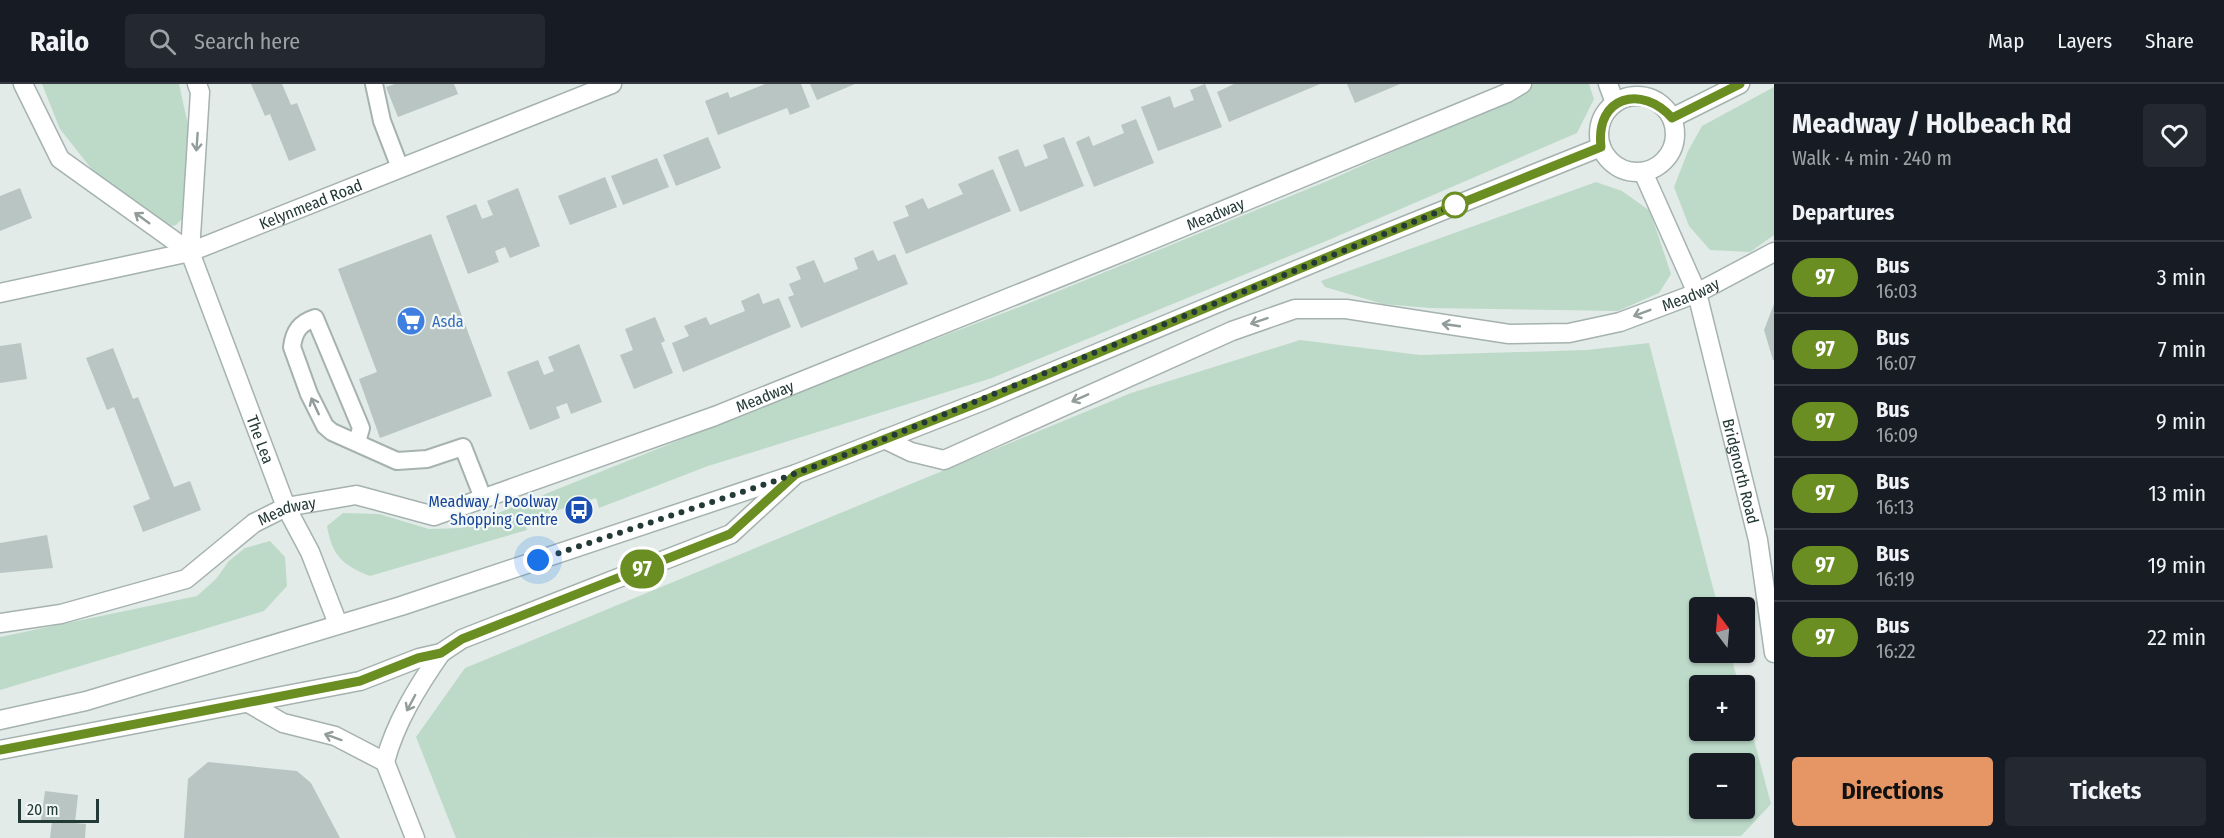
<!DOCTYPE html>
<meta charset="utf-8">
<style>
:root{--surface:#171b24;--page:#242831;--text:#f1f3f6;--muted:#9ea1a6;--line:#363941;--accent:#e69665}
body{margin:0;font-family:"Fira Sans Condensed",sans-serif;background:var(--page);color:var(--text);height:100vh;display:flex;flex-direction:column;font-size:22px;white-space:nowrap}
*{box-sizing:border-box;margin:0}
p{font-size:20px;color:var(--muted)}
.icon{flex:none;width:33px;height:33px;fill:none;stroke:currentColor;stroke-width:2;stroke-linecap:round;stroke-linejoin:round}
.map{position:relative;flex:1;overflow:hidden}
.panel{display:flex;flex-direction:column;background:var(--surface);width:450px}
.panel>*{flex:none}
.badge{padding:0 12px;border-radius:20px;font-size:21px;line-height:39px}
.needle{width:39px;rotate:344deg}
.controls{position:absolute;left:1689px;top:513px;display:grid;gap:12px}
.controls a{display:grid;place-items:center;width:66px;height:66px;border-radius:6px;background:var(--surface);box-shadow:0 2px 4px #0004;font-size:30px}
.scale{position:absolute;left:18px;bottom:15px;width:81px;box-sizing:border-box;padding-left:6px;border:3px solid #243a37;border-top:0;font-size:16px;line-height:21px;white-space:nowrap;color:#243a37;-webkit-text-stroke:4px #f2f8f6;paint-order:stroke}
.you{position:absolute;width:30px;height:30px;margin:-15px;border:4px solid #fff;border-radius:50%;background:#1a73e8;box-shadow:0 0 0 9px #1a73e833}
.map>.badge{position:absolute;translate:-50% -50%;box-shadow:0 0 0 3px #fff}
h2{padding:0 18px;font-size:22px;line-height:54px}
.round{display:grid;place-items:center;flex:none;width:63px;height:63px;border-radius:6px;background:var(--page)}
.headline{display:flex;align-items:center;justify-content:space-between;height:102px;padding:0 18px}
h1{font-size:28px;font-weight:700;line-height:45px}
.primary-button{display:flex;gap:12px;margin-top:auto;padding:12px 18px}
.primary-button a{flex:1;height:69px;border-radius:6px;background:var(--accent);color:#111;font-size:24px;font-weight:700;line-height:69px;text-align:center}
.primary-button a+a{background:var(--page);color:var(--text)}
ul{padding:0;list-style:none}
li{display:flex;align-items:center;gap:18px;height:72px;padding:0 18px;border-top:2px solid var(--line)}
li div{flex:1}
li b{display:block;font-size:22px}
li em{font-style:normal}
li .badge{min-width:66px;font-weight:700;text-align:center}
header{display:flex;align-items:center;gap:36px;box-sizing:border-box;height:84px;padding:0 30px;background:var(--surface);border-bottom:2px solid var(--line)}
header strong{font-size:28px}
nav{display:flex;gap:33px;margin-inline-start:auto;font-size:21px}
.search{width:420px;height:54px;background:var(--page);display:flex;align-items:center;gap:15px;box-sizing:border-box;padding:0 21px;border-radius:6px;color:var(--muted);font-size:22px}
main{display:flex;flex:1;min-height:0}
.map>svg:first-child{display:block}
.green{fill:#bddac9;fill-rule:evenodd}
.building{fill:#b8c5c2}
.lines{fill:none;stroke-linecap:round;stroke-linejoin:round}
.service-casing{stroke:#a5b2af;stroke-width:20}
.minor-casing{stroke:#a5b2af;stroke-width:21}
.tertiary-casing{stroke:#a5b2af;stroke-width:21}
.service{stroke:#fff;stroke-width:16}
.minor{stroke:#fff;stroke-width:18}
.tertiary{stroke:#fff;stroke-width:18}
.oneway{stroke:#929c9b}
.line-casing{stroke:#fff;stroke-width:14}
.line{stroke:#6b8e23;stroke-width:9}
.walk{stroke:#243a37;stroke-width:6;stroke-dasharray:0 10.8}
.stop-dot{fill:#fff;stroke:#6b8e23;stroke-width:3}
.labels{text-anchor:middle;stroke-width:4.5;stroke-linejoin:round;paint-order:stroke}
.street-label{font-size:16px;fill:#243a37;stroke:#f2f8f6}
.shop-label{font-size:16px;fill:#366cbe;stroke:#f2f8f6;text-anchor:start}
.transit-label{font-size:16px;fill:#164399;stroke:#f2f8f6;text-anchor:end}
</style>
<header>
<strong>Railo</strong>
<div class="search"><svg class="icon" aria-label="search" viewBox="0 0 24 24"><circle cx="10" cy="10" r="6"/><path d="M15 15l6 6"/></svg>Search here</div>
<nav><a>Map</a><a>Layers</a><a>Share</a></nav>
</header>
<main>
<div class="map">
<svg width="1774" height="754" viewBox="0 0 1774 754">
<rect width="100%" height="100%" fill="#e2ebe8"/>
<!-- green -->
<g class="green">
<polygon points="42,0 179,0 190,50 190,127 176,141 155,145 129,132 60,45"/>
<path d="M1533,0H1589L1594,15L1577,49L1331,155L992,294L708,382L599,424L596,414L524,437L527,446L370,492C342,481 332,471 327,442L343,429L379,430L429,445L461,444L846,289L1022,222L1332,95L1527,7Z"/>
<polygon points="1774,3 1774,151 1750,168 1710,166 1689,142 1674,103 1688,67 1702,42"/>
<polygon points="1596,98 1622,107 1650,127 1671,190 1659,209 1618,227 1430,224 1383,220 1325,203 1321,197"/>
<path d="M1300,256L1420,271L1587,266L1649,259L1718,523L1700,524V568L1730,569L1739,601L1700,602V646H1744L1745,622L1771,720L1741,752L456,754L416,653L465,584L1131,309ZM1700,680H1744V724H1700Z"/>
<polygon points="270,457 285,473 287,502 264,527 0,606 0,553 197,512 216,495 229,477 245,464"/>
</g>
<!-- building -->
<g class="building">
<polygon points="251,0 282,0 291,21 297,19 316,66 289,77 270,30 265,32"/>
<polygon points="395,0 454,0 458,10 398,33 386,3"/>
<polygon points="765,0 801,0 810,23 790,31 787,24 718,51 705,17 728,8 730,14"/>
<polygon points="810,0 855,0 817,16"/>
<polygon points="1205,0 1222,43 1158,67 1141,23 1170,12 1174,24 1194,16 1190,6"/>
<polygon points="1234,0 1320,0 1229,38 1217,8"/>
<polygon points="1347,0 1400,0 1355,19"/>
<polygon points="1136,35 1154,79 1094,103 1076,58 1089,52 1093,62 1124,49 1121,41"/>
<polygon points="708,53 721,84 676,102 663,71"/>
<polygon points="1064,53 1084,102 1020,128 998,73 1018,65 1025,83 1048,74 1043,61"/>
<polygon points="657,74 669,103 623,121 611,92"/>
<polygon points="993,85 1011,127 906,170 893,138 909,132 905,122 923,114 928,125 963,110 958,100"/>
<polygon points="605,93 617,123 570,141 558,112"/>
<polygon points="20,104 32,134 0,147 0,112"/>
<polygon points="518,104 540,162 510,174 505,163 495,167 499,178 468,190 446,132 476,120 482,135 493,131 487,117"/>
<polygon points="431,150 492,312 380,354 359,295 377,288 338,185"/>
<polygon points="873,166 878,177 895,170 908,200 801,244 788,213 794,211 789,200 801,195 796,183 814,176 824,199 858,185 854,174"/>
<polygon points="759,209 763,220 779,214 791,243 683,288 672,259 689,252 684,242 706,233 710,241 745,227 741,217"/>
<polygon points="1774,220 1774,276 1773,276 1764,246"/>
<polygon points="655,233 665,257 661,259 673,289 634,305 620,271 633,266 625,245"/>
<polygon points="21,259 27,295 0,299 0,262"/>
<polygon points="579,260 602,318 571,330 567,319 556,323 560,334 530,346 507,288 538,276 544,291 554,287 548,273"/>
<polygon points="113,264 133,315 138,313 174,403 190,397 201,426 143,448 133,422 150,415 114,323 107,326 86,274"/>
<polygon points="47,451 53,484 0,489 0,459"/>
<polygon points="208,678 297,687 311,699 340,754 184,754 188,695"/>
<polygon points="45,707 78,711 75,739 86,740 85,754 50,754 52,737 41,736"/>
</g>
<g class="lines">
<!-- service casing -->
<g class="service-casing">
<g id="service">
<polyline points="374,0 382,37 400,84"/>
<path d="M357,358L361,344L315,234C300,239 294,247 292,263L309,310L325,342L332,348L397,377L427,375L463,363L483,414"/>
</g>
</g>
<!-- minor casing -->
<g class="minor-casing">
<g id="minor">
<polyline points="23,0 60,75 190,168"/>
<path id="s1" d="M197,0L200,8L190,168L286,423L310,468L338,540"/>
<polyline points="1608,0 1615,19"/>
<path id="s2" d="M1643,88L1697,209L1758,456L1774,569"/>
<path id="s3" d="M0,209L190,168L612,0"/>
<path id="s4" d="M884,355L911,368L944,376L1232,247L1295,225H1346L1509,250L1569,249L1620,238L1697,209L1774,168"/>
<path id="s5" d="M0,539L61,530L186,495L254,439L286,423L356,411L434,432L715,332L1120,169L1507,9L1522,0"/>
<polyline points="250,620 283,639 335,652 385,678"/>
<polyline points="0,666 360,597 419,574 441,569 462,555 731,450 796,390"/>
<path d="M385,678C395,639 418,602 441,569"/>
<polyline points="385,678 415,754"/>
</g>
</g>
<!-- tertiary casing -->
<g class="tertiary-casing">
<g id="tertiary">
<circle cx="1637" cy="50" r="38"/>
<polyline points="1672,34 1740,0"/>
<polyline points="0,636 86,617 401,522 796,390 985,316 1347,165 1601,63"/>
</g>
</g>
<!-- service -->
<use href="#service" class="service"/>
<!-- minor -->
<use href="#minor" class="minor"/>
<!-- tertiary -->
<use href="#tertiary" class="tertiary"/>
</g>
<!-- one-way arrows -->
<defs><path id="oneway-shaft" d="M-6 0H5M1.5-3L5.5 0L1.5 3" fill="none" stroke-width="1.6" stroke-linecap="round" stroke-linejoin="round" transform="scale(1.5)"/></defs>
<g class="oneway">
<use href="#oneway-shaft" transform="translate(197 58) rotate(94)"/>
<use href="#oneway-shaft" transform="translate(142 134) rotate(-144)"/>
<use href="#oneway-shaft" transform="translate(1642 229) rotate(159)"/>
<use href="#oneway-shaft" transform="translate(1259 237) rotate(161)"/>
<use href="#oneway-shaft" transform="translate(1451 241) rotate(-172)"/>
<use href="#oneway-shaft" transform="translate(1080 314) rotate(156)"/>
<use href="#oneway-shaft" transform="translate(315 322) rotate(-115)"/>
<use href="#oneway-shaft" transform="translate(411 619) rotate(118)"/>
<use href="#oneway-shaft" transform="translate(333 653) rotate(-160)"/>
</g>
<g class="lines">
<!-- line casing -->
<g class="line-casing">
<path id="line" d="M0,666L360,597L418,574L441,569L462,555L730,450L796,390L985,316L1347,165L1601,63C1595,12 1642,0 1672,34L1740,0"/>
</g>
<!-- line -->
<use href="#line" class="line"/>
<!-- walk -->
<polyline class="walk" points="538,476 778,396 855,367 1455,121"/>
</g>
<!-- icons -->
<defs>
<g id="supermarket-disc" transform="scale(1.5)"><circle r="9.5" fill="#3f7fe0" stroke="#f2f8f6"/><path d="M-6-5.5h2.5l.6 2H6L4.5 2H-2.5L-4.4-4H-6ZM-1.5 3.2a1.3 1.3 0 1 0 .1 0ZM3 3.2a1.3 1.3 0 1 0 .1 0Z" fill="#fff"/></g>
<g id="bus-disc" transform="scale(1.5)"><circle r="9.5" fill="#1a4fb4" stroke="#f2f8f6"/><path d="M-5-6H5V4H4V6H2V4H-2V6H-4V4H-5ZM-3.5-4V0h7V-4ZM-3.5 1.2v1.5H-2V1.2ZM2 1.2v1.5H3.5V1.2Z" fill="#fff"/></g>
</defs>
<g fill-rule="evenodd">
<use href="#supermarket-disc" x="411" y="237"/>
<use href="#bus-disc" x="579" y="426"/>
</g>
<!-- markers -->
<circle class="stop-dot" cx="1455" cy="121" r="12"/>
<g class="labels">
<!-- street labels -->
<g class="street-label">
<text dy="6" stroke="none"><textPath href="#s3" startOffset="324">Kelynmead Road</textPath></text>
<text dy="6" stroke="none"><textPath href="#s5" startOffset="1305">Meadway</textPath></text>
<text dy="6" stroke="none"><textPath href="#s4" startOffset="850">Meadway</textPath></text>
<text dy="6" stroke="none"><textPath href="#s5" startOffset="819">Meadway</textPath></text>
<text dy="6" stroke="none"><textPath href="#s1" startOffset="369">The Lea</textPath></text>
<text dy="6" stroke="none"><textPath href="#s2" startOffset="316">Bridgnorth Road</textPath></text>
<text dy="6" stroke="none"><textPath href="#s5" startOffset="315">Meadway</textPath></text>
</g>
<!-- shop labels -->
<g class="shop-label">
<text x="432" y="243">Asda</text>
</g>
<!-- transit labels -->
<g class="transit-label">
<text x="558" y="423">Meadway / Poolway<tspan x="558" dy="18">Shopping Centre</tspan></text>
</g>
</g>
</svg>
<div class="controls">
<a><svg class="needle" viewBox="-14 -14 28 28"><path d="M0-13l5 13h-10z" fill="#e53935"/><path d="M0 13l5-13h-10z" fill="#9ea1a6"/></svg></a>
<a>+</a>
<a>−</a>
</div>
<div class="scale">20 m</div>
<div class="you" style="left:538px;top:476px"></div>
<b class="badge" style="left:642px;top:485px;background:#6b8e23;color:#fff">97</b>
</div>
<section class="panel">
<div class="headline"><div><h1>Meadway / Holbeach Rd</h1><p>Walk · 4 min · 240 m</p></div><a class="round"><svg class="icon" aria-label="heart" viewBox="0 0 24 24"><path d="M12 20l-8-8c-3-5 5-10 8-4 3-6 11-1 8 4z"/></svg></a></div>
<h2>Departures</h2>
<ul>
<li><span class="badge" style="background:#6b8e23;color:#fff">97</span><div><b>Bus</b><p>16:03</p></div><em>3 min</em></li>
<li><span class="badge" style="background:#6b8e23;color:#fff">97</span><div><b>Bus</b><p>16:07</p></div><em>7 min</em></li>
<li><span class="badge" style="background:#6b8e23;color:#fff">97</span><div><b>Bus</b><p>16:09</p></div><em>9 min</em></li>
<li><span class="badge" style="background:#6b8e23;color:#fff">97</span><div><b>Bus</b><p>16:13</p></div><em>13 min</em></li>
<li><span class="badge" style="background:#6b8e23;color:#fff">97</span><div><b>Bus</b><p>16:19</p></div><em>19 min</em></li>
<li><span class="badge" style="background:#6b8e23;color:#fff">97</span><div><b>Bus</b><p>16:22</p></div><em>22 min</em></li>
</ul>
<div class="primary-button"><a>Directions</a><a>Tickets</a></div>
</section>
</main>
